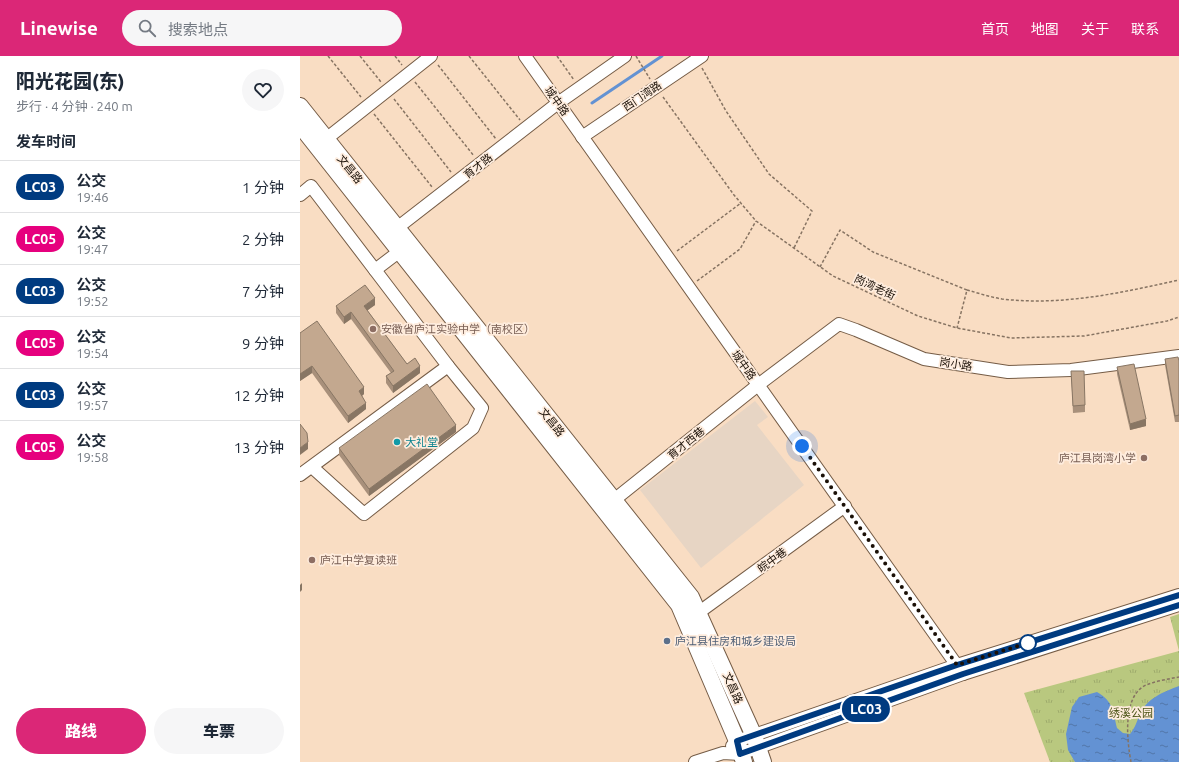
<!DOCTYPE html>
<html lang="zh">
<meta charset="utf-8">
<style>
:root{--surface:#fff;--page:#f6f6f7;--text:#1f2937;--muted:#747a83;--line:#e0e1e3;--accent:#db2777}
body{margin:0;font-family:Ubuntu,"Noto Sans SC",sans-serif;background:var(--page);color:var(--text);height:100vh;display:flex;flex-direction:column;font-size:15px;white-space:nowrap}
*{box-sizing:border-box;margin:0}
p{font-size:13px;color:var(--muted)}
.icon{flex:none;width:22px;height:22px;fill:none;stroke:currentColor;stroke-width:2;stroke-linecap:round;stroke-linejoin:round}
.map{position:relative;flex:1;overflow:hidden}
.sheet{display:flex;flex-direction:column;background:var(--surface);width:300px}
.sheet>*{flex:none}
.badge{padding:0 8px;border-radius:13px;font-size:14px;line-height:26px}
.you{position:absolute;width:20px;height:20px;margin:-10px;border:3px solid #fff;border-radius:50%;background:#1a73e8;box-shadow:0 0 0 6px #1a73e833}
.map>.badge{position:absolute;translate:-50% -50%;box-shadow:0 0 0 2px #fff}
h2{padding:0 16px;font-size:15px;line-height:36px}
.round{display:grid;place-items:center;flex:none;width:42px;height:42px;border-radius:21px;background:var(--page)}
.summary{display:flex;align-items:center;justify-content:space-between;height:68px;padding:0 16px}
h1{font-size:19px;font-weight:800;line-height:30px}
.action{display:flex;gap:8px;margin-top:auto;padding:8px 16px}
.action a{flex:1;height:46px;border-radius:24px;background:var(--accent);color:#fff;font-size:16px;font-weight:800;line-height:46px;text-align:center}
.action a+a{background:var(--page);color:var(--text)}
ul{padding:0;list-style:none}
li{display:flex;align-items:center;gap:12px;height:52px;padding:0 16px;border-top:1px solid var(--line)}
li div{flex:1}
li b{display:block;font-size:15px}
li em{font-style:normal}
li .badge{min-width:44px;font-weight:700;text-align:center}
header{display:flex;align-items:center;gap:24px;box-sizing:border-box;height:56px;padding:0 20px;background:var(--accent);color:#fff}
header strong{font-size:19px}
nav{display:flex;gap:22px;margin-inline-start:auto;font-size:14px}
.search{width:280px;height:36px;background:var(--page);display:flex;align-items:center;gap:10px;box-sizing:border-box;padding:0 14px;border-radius:22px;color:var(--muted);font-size:15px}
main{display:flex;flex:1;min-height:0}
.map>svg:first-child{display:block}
.commercial{fill:#e7d5c4}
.grass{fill:url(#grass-tufts)}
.water{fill:url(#water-ripples)}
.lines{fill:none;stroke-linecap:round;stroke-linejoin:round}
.stream{stroke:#6392d3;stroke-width:3}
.minor-casing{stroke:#755c46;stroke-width:14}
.major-casing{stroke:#755c46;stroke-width:18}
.path{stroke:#867362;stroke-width:1.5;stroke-dasharray:3 2;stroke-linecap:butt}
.minor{stroke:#fff;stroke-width:12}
.major{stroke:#fff;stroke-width:16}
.wall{fill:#a8907b}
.shaded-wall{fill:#887664}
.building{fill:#c3a88f;stroke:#887664}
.line-casing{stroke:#fff;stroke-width:9}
.line{stroke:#003b80;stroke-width:6}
.walk{stroke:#1a1007;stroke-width:4;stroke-dasharray:0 7.2}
.education-dot{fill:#8d6e63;stroke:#feecdd;stroke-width:1.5}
.culture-dot{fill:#0f9aa8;stroke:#feecdd;stroke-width:1.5}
.service-dot{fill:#5c6f8a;stroke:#feecdd;stroke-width:1.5}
.stop-dot{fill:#fff;stroke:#003b80;stroke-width:2}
.labels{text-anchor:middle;stroke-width:3.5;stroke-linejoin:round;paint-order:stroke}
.street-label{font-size:11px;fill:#1a1007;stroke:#feecdd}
.education-label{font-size:11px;fill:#785e54;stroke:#feecdd;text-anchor:start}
.culture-label{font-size:11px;fill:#0d838f;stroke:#feecdd;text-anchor:start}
.service-label{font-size:11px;fill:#4e5e75;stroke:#feecdd;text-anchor:start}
.park-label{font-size:11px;fill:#4a5315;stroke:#feecdd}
</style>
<header>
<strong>Linewise</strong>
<div class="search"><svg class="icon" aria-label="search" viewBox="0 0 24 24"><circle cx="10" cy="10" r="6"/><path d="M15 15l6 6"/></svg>搜索地点</div>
<nav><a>首页</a><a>地图</a><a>关于</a><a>联系</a></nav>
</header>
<main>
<section class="sheet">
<div class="summary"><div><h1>阳光花园(东)</h1><p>步行 · 4 分钟 · 240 m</p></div><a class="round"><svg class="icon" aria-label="heart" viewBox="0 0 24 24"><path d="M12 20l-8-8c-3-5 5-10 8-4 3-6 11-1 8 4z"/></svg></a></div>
<h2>发车时间</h2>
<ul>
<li><span class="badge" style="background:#003b80;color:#fff">LC03</span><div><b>公交</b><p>19:46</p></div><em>1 分钟</em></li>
<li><span class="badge" style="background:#e6007e;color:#fff">LC05</span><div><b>公交</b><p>19:47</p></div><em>2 分钟</em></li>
<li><span class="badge" style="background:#003b80;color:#fff">LC03</span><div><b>公交</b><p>19:52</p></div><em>7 分钟</em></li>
<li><span class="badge" style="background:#e6007e;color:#fff">LC05</span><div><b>公交</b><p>19:54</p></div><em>9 分钟</em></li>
<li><span class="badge" style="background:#003b80;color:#fff">LC03</span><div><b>公交</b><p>19:57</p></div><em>12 分钟</em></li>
<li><span class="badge" style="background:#e6007e;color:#fff">LC05</span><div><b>公交</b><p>19:58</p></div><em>13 分钟</em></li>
</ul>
<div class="action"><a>路线</a><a>车票</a></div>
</section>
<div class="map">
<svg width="879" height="706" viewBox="0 0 879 706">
<defs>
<pattern id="grass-tufts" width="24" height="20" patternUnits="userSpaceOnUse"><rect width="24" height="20" fill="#b9c87f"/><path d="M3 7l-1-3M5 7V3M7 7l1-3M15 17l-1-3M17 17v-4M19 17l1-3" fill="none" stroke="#9eab6c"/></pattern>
<pattern id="water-ripples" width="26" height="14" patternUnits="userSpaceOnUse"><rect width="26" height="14" fill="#6392d3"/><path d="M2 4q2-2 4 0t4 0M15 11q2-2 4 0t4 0" fill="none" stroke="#5176a9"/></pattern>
</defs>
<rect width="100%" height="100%" fill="#f9ddc3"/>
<!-- commercial -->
<polygon class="commercial" points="455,345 468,361 457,369 504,429 401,512 340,434"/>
<!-- grass -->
<g class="grass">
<polygon points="879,558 879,595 870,561"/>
<polygon points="879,595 879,706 750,706 724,637"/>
</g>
<!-- water -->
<path class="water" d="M879,630V706H775L768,694L766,678L772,651L779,641L797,636C813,645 813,655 817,672L823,677L830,678C835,672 837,665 840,658C846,643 865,635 879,630Z"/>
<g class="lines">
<!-- stream -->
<polyline class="stream" points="292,47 362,0"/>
<!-- minor casing -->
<g class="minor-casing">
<g id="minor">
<polyline points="225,0 663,618"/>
<polyline points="282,81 402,0"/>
<polyline points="26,83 131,0"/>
<polyline points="0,139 11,130 75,214 100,195"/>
<polyline points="97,172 258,47 325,0"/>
<polyline points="12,411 64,458 173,372 182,352 148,310"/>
<polyline points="0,419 148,310 75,214"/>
<polyline points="314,444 458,329 539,268 556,274 624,303 708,316 771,314 879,300"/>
<polyline points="398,557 545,450"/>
<polyline points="432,690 437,685 657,609 879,539"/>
<polyline points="395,706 423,697 440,698 663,618 879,549"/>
</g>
</g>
<!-- major casing -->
<g class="major-casing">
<g id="major">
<polyline points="0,50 391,541 454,680 463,706"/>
<polyline points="0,69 379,549 437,685 444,706"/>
</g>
</g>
<!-- path -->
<g class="path">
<polyline points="28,0 61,41"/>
<polyline points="60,0 81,26"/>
<polyline points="95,0 102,9"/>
<polyline points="169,0 220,64"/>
<polyline points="257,0 274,24"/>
<polyline points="336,0 350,23"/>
<polyline points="138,9 196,83"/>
<polyline points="402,12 426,55 469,118 512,155 494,192"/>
<polyline points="115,26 174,100"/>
<polyline points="363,41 434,139 456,165 533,220 618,260 657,272 711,282 784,280 867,265 879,261"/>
<polyline points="94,43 151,116"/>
<polyline points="74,58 132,131"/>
<polyline points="377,195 441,147"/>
<polyline points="520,211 540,174 573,196 667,234 657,272"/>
<polyline points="397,225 440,193 456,165"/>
<path d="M667,234C678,237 690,241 702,243C763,250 820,237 879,224"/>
<path d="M831,706C827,685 822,640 846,629C856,625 868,623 879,621"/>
</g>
<!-- minor -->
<use href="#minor" class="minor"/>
<!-- major -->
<use href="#major" class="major"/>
</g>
<!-- wall -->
<g class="wall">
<polygon points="75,249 67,254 107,308 120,317 93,337 86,327 86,320 91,317 51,263 44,268 36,257 36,250"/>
<polygon points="0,277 64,338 62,340 66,353 48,367 12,317 0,325"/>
<polygon points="865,303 879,305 879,366 875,366 865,309"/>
<polygon points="817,311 846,370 830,374 817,318"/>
<polygon points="771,315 785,349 785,356 773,357"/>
<polygon points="156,376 69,440 39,399 39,392"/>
</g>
<!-- shaded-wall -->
<g class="shaded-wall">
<polygon points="75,242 75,249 64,257 64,250"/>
<polygon points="51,256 51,263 44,268 44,261"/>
<polygon points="12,310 12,317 0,325 0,318"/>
<polygon points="120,310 120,317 93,337 93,330"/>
<polygon points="64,331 64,338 59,342 59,335"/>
<polygon points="66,347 66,353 48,367 48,360"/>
<polygon points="846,363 846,370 830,374 830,368"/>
<polygon points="156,369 156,376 69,440 69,433"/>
<polygon points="8,386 8,393 0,399 0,392"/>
<polygon points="2,527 2,534 0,536 0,529"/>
</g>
<!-- building -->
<g class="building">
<polygon points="65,229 75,242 64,250 107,308 115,302 120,310 93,330 86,320 94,315 51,256 44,261 36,250"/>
<polygon points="17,265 64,331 59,335 66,347 48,360 12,310 0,318 0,277"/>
<polygon points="878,301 879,305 879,359 875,360 865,303"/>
<polygon points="834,308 846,363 830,368 817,311"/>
<polygon points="771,315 784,315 785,349 773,350"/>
<polygon points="127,328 156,369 69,433 39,392"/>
<polygon points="0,368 7,377 8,386 0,392"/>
</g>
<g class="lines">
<!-- line casing -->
<g class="line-casing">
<polyline id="line" points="879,539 657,609 437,685 440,698 663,618 879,549"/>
</g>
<!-- line -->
<use href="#line" class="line"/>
<!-- walk -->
<polyline class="walk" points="502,390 657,609 731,586 728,587"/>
</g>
<!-- markers -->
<g class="education-dot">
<circle cx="73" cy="273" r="4"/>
<circle cx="844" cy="402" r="4"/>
<circle cx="12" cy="504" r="4"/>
</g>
<circle class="culture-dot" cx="97" cy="386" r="4"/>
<circle class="service-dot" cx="367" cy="585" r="4"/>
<circle class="stop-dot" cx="728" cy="587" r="8"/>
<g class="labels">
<!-- street labels -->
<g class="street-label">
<text transform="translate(342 40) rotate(-34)" y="4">西门湾路</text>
<text transform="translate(257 45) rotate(55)" y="4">城中路</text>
<text transform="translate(178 110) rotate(-38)" y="4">育才路</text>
<text transform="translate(50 113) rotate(51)" y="4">文昌路</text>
<text transform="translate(575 231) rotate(25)" y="4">岗湾老街</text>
<text transform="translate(656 308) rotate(9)" y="4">岗小路</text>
<text transform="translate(444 309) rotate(55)" y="4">城中路</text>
<text transform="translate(252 366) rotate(51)" y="4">文昌路</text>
<text transform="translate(386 387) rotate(-39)" y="4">育才西巷</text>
<text transform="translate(472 504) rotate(-36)" y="4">皖中巷</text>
<text transform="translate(433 632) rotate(66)" y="4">文昌路</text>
</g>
<!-- education labels -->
<g class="education-label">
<text x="81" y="277">安徽省庐江实验中学（南校区）</text>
<text x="836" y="406" text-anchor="end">庐江县岗湾小学</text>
<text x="20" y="508">庐江中学复读班</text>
</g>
<!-- culture labels -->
<g class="culture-label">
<text x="105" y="390">大礼堂</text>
</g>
<!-- service labels -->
<g class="service-label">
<text x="375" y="589">庐江县住房和城乡建设局</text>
</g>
<!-- park labels -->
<g class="park-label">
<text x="831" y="661">绣溪公园</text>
</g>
</g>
</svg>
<div class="you" style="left:502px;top:390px"></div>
<b class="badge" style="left:566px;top:653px;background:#003b80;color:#fff">LC03</b>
</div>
</main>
